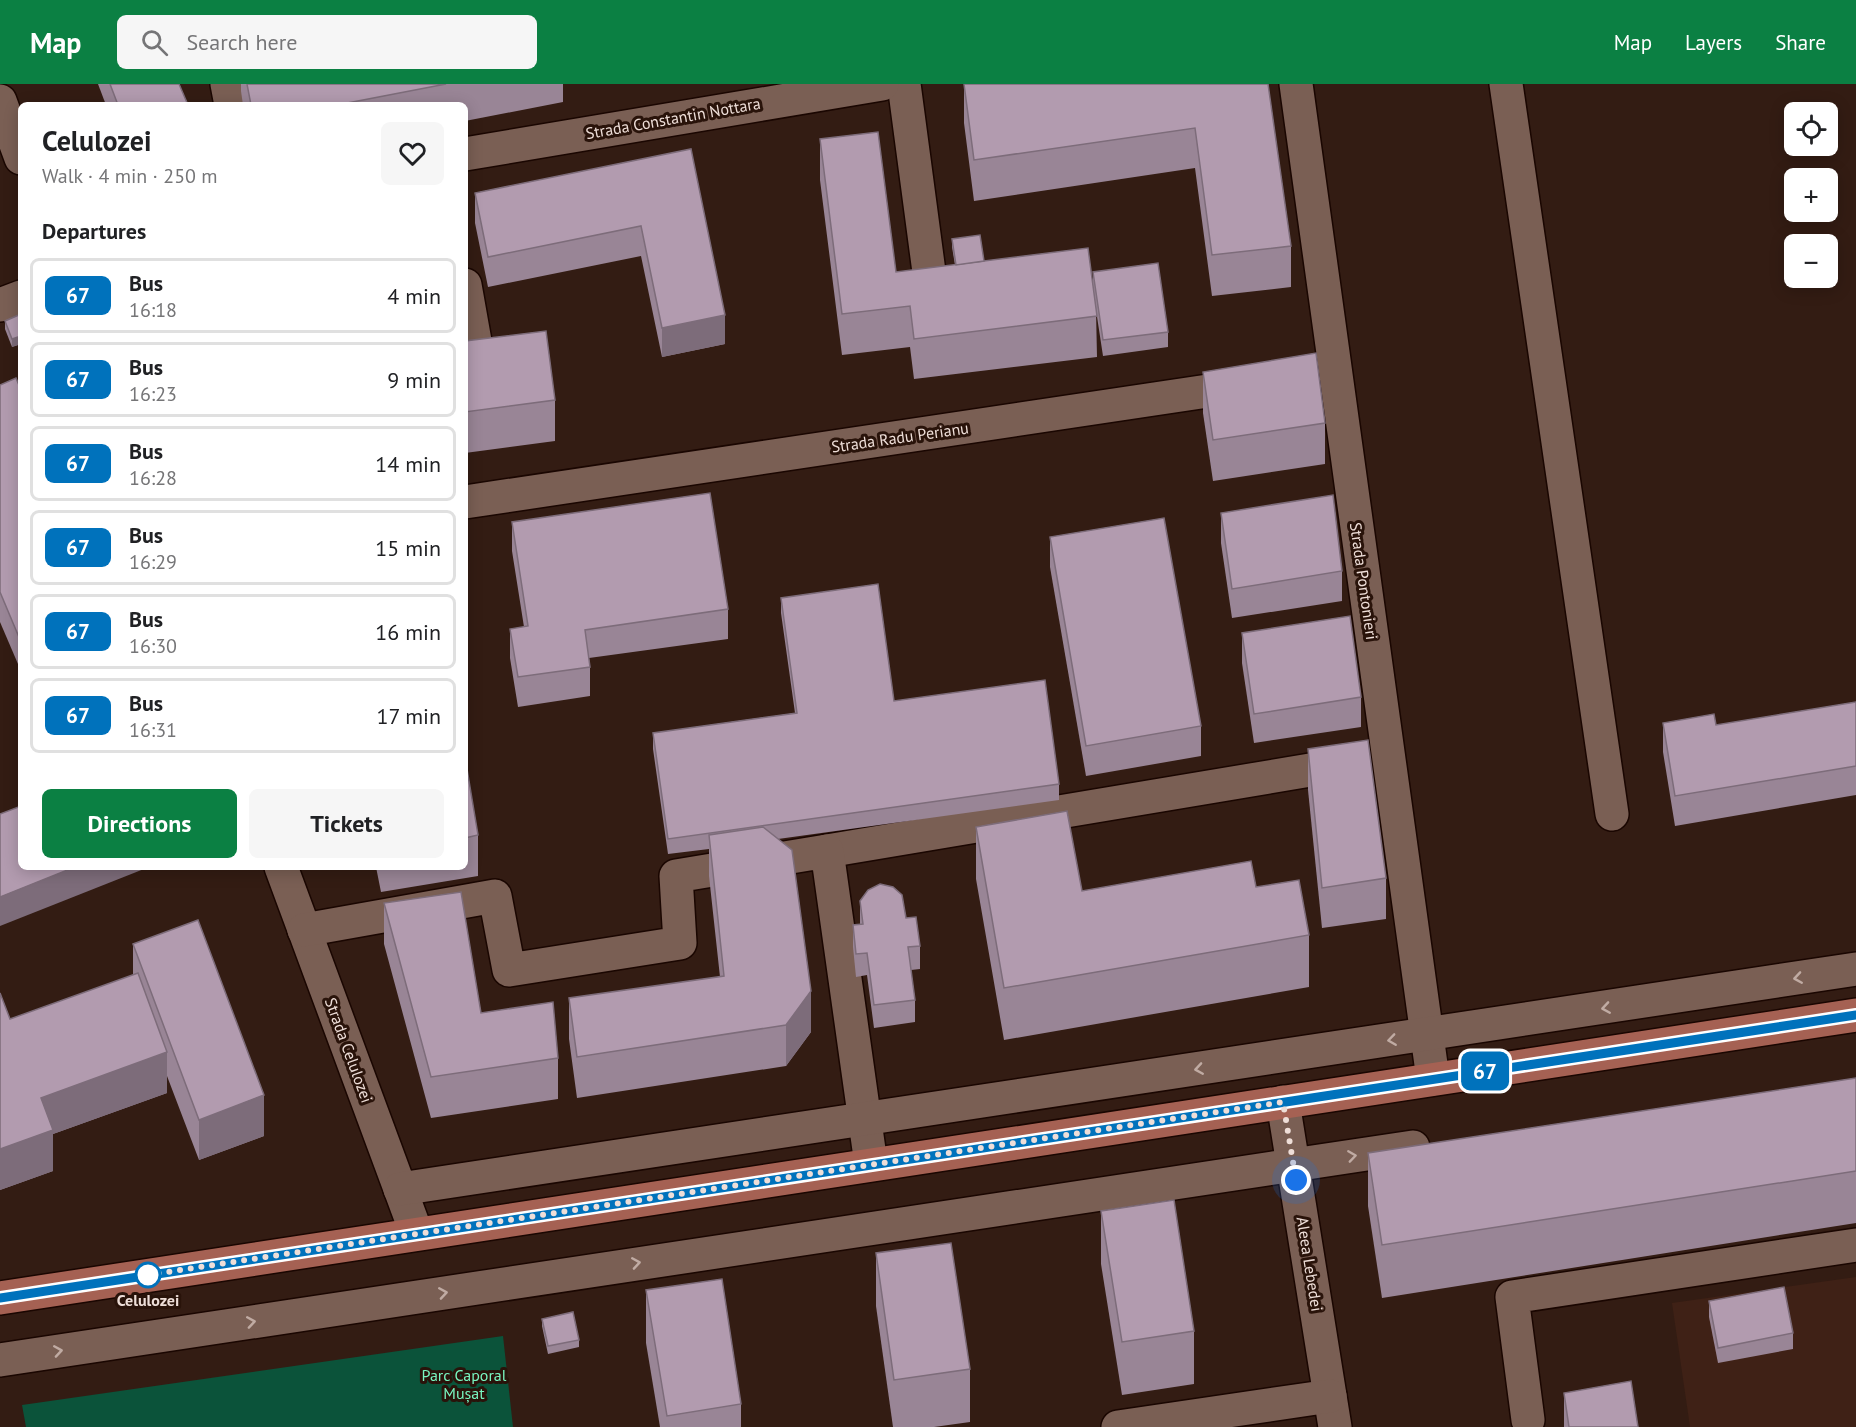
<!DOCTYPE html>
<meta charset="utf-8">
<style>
:root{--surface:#fff;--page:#f6f6f6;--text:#202124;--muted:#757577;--line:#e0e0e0;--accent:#0b8043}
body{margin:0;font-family:"PT Sans",sans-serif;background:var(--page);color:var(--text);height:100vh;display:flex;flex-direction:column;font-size:22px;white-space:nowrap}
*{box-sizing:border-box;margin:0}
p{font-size:20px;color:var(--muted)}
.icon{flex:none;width:33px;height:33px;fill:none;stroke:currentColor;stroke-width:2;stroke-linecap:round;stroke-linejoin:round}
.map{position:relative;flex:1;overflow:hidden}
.side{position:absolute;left:18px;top:18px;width:450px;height:768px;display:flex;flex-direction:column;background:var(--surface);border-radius:9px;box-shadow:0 3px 15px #0003}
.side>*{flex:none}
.badge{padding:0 12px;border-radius:9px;font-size:21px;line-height:39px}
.tools{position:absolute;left:1784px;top:18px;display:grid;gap:12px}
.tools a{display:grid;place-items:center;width:54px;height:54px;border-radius:9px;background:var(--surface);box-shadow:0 3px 15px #0003;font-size:30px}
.you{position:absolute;width:30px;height:30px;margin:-15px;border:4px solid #fff;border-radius:50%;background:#1a73e8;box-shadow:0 0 0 9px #1a73e833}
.map>.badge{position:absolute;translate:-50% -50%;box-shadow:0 0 0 3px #fff}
h2{padding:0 24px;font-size:22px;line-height:54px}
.round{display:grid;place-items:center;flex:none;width:63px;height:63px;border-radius:9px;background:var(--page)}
.overview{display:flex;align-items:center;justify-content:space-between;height:102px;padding:0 24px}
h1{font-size:28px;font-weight:700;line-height:45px}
.action{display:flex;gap:12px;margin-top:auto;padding:12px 24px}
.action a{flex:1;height:69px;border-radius:9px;background:var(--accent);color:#fff;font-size:24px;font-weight:700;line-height:69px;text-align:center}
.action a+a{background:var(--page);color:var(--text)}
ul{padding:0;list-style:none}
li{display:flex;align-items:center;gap:18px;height:75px;margin:0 12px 9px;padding:0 12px;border:3px solid var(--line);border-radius:9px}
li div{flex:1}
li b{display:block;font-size:22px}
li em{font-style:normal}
li .badge{min-width:66px;font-weight:700;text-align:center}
header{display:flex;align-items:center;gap:36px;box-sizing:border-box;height:84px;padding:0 30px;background:var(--accent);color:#fff}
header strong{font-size:28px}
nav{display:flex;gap:33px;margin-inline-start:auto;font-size:21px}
.search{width:420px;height:54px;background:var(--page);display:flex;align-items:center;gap:15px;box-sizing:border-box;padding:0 21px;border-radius:9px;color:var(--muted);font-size:22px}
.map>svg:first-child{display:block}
.built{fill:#3f2116}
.green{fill:#0b533a}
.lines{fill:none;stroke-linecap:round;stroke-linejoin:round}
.minor-casing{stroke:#1a0601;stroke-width:36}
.major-casing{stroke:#1a0601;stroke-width:36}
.minor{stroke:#7a5f54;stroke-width:33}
.major{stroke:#a56153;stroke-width:33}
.wall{fill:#998596}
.shaded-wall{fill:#7d6c7a}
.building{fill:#b29baf;stroke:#7d6c7a;stroke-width:1.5}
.oneway{stroke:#c0aba3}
.line-casing{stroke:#fff;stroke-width:14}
.line{stroke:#0072bc;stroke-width:9}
.walk{stroke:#eeded8;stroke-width:6;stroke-dasharray:0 10.8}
.stop-dot{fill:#fff;stroke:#0072bc;stroke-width:3}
.labels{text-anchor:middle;stroke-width:6;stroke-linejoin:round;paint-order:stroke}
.street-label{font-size:16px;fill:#eeded8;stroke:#29130a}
.stop-label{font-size:16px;font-weight:bold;fill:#eeded8;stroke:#29130a}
.park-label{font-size:16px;fill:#78f6c1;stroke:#29130a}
</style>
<header>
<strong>Map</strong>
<div class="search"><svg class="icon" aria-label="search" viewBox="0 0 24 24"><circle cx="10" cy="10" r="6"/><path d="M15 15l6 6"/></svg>Search here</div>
<nav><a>Map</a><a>Layers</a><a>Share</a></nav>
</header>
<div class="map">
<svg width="1856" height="1343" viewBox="0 0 1856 1343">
<rect width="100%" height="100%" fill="#331c13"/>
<!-- built -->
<polygon class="built" points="1856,1193 1856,1343 1690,1343 1672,1219"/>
<!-- green -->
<polygon class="green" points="503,1252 513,1343 26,1343 22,1321"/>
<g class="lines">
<!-- minor casing -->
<g class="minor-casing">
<g id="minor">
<polyline points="227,0 231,21"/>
<polyline points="904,0 931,203"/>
<polyline points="1296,0 1433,995"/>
<polyline points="1506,0 1612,730"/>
<polyline points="0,17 21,74"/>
<polyline points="465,70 882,0"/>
<polyline points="465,201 476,263 465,265"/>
<polyline points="0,221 21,213"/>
<polyline points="465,418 1248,301"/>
<polyline points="827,767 1352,679"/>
<polyline points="281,783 416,1148"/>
<polyline points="304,846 495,812 509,886 680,859 676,792 827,767 871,1080"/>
<polyline points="1283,1018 1335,1343"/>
<polyline points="400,1105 1856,885"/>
<polyline points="0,1276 1413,1063"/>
<polyline points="1528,1336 1512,1213 1856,1161"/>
<polyline points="1118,1343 1330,1312"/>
</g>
</g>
<!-- major casing -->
<g class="major-casing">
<polyline id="major" points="0,1214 1856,931"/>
</g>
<!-- minor -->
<use href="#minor" class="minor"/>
<!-- major -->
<use href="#major" class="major"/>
</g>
<!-- wall -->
<g class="wall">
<polygon points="98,0 179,0 188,21 106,21"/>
<polygon points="241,0 563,0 563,18 465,37 465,21 243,21 241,7"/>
<polygon points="964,0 1268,0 1291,162 1291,203 1212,212 1195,84 974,117 964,39"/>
<polygon points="820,55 896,188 955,181 952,163 952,155 984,177 1093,200 1093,188 1168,248 1168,263 1103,272 1096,226 1097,273 914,295 910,263 842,271 820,96"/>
<polygon points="691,65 725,260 662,273 641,172 488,203 475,139 475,109"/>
<polygon points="21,230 21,260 12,263 5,245 5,237"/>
<polygon points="465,257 555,316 555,357 465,369"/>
<polygon points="1203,288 1325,339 1325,380 1213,397 1203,329"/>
<polygon points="0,301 21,306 21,587 0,538"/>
<polygon points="1221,429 1342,487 1342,517 1232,534 1221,459"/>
<polygon points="512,438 728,525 728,555 589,574 590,583 590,612 518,623 510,574 510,545 524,543 512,467"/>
<polygon points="1050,453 1201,642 1201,672 1086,692 1050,483"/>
<polygon points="781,514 894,617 1059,700 1059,716 778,755 811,948 786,982 577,1014 569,955 569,914 720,893 709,792 709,765 668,770 653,665 653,649 795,629 781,529"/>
<polygon points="1242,549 1361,613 1361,643 1254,659 1242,579"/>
<polygon points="1856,618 1856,711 1675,742 1663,668 1663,639 1716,641"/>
<polygon points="1308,665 1386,794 1386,835 1322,844 1308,706"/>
<polygon points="465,679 478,751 478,792 381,808 376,783 465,783"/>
<polygon points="976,743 1082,807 1256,803 1309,851 1309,903 1004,956 976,795"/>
<polygon points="860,817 906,834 920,862 920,885 911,886 915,916 915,938 874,944 867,891 856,893 853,863 853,841 860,840"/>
<polygon points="384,819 481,929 558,974 558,1015 431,1034 384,860"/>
<polygon points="133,860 264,1052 199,1076 167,992 167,1009 53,1050 53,1087 0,1106 0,909 10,935 133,891"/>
<polygon points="1856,994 1856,1139 1382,1214 1368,1122 1368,1069"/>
<polygon points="1101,1127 1194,1247 1194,1300 1122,1311 1101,1180"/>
<polygon points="876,1169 970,1285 970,1338 934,1343 893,1343 876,1222"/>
<polygon points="646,1206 741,1320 741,1343 660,1343 646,1259"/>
<polygon points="1709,1217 1793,1249 1793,1265 1718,1279 1709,1233"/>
<polygon points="542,1235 579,1256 579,1263 548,1270 542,1242"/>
<polygon points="1564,1309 1638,1343 1564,1343"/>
</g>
<!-- shaded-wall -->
<g class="shaded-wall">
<polygon points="725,231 725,260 662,273 662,244"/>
<polygon points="21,252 21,260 12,263 12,255"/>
<polygon points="75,783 149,783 0,842 0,813"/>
<polygon points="811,907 811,948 786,982 786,941"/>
<polygon points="167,968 167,1009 53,1050 53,1087 0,1106 0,1065 41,1014"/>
<polygon points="264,1011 264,1052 199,1076 199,1036"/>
</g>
<!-- building -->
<g class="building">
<polygon points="110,0 179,0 188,21 118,21"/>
<polygon points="247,0 446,0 337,21 251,21"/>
<polygon points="964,0 1268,0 1291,162 1212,171 1195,44 974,76"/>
<polygon points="878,48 896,188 1088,164 1097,232 914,255 910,222 842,230 820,55"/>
<polygon points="691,65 725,231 662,244 641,142 488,173 475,109"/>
<polygon points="980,151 984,177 956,181 952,155"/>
<polygon points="1158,179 1168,248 1103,256 1093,188"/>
<polygon points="21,230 21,252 12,255 5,237"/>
<polygon points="546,247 555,316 465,328 465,257"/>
<polygon points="1316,269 1325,339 1213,356 1203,288"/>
<polygon points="16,294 21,306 21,558 0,508 0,301"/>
<polygon points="710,409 728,525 585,546 590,583 518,593 510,545 528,542 512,438"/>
<polygon points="1333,411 1342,487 1232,505 1221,429"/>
<polygon points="1164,434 1201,642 1086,662 1050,453"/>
<polygon points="878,500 894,617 1045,596 1059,700 668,755 653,649 797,629 781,514"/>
<polygon points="1350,532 1361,613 1254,630 1242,549"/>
<polygon points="1856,618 1856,682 1675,712 1663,639 1714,630 1716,641"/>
<polygon points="1368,656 1386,794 1322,804 1308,665"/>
<polygon points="465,679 466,679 478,751 465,754"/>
<polygon points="21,722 21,783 75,783 0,813 0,730"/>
<polygon points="1067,727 1082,807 1251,777 1256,803 1299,796 1309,851 1004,904 976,743"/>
<polygon points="763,743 792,766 811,907 786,941 577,973 569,914 724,892 709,751"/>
<polygon points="880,800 893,803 902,811 906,834 916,833 920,862 908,863 915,916 874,921 867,869 856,870 853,841 863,840 860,817 868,806"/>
<polygon points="461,808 481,929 553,918 558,974 431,993 384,819"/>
<polygon points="198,836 264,1011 199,1036 133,860"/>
<polygon points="138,889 167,968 41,1014 53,1046 0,1065 0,909 10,935"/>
<polygon points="1856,994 1856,1087 1382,1161 1368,1069"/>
<polygon points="1174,1116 1194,1247 1122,1258 1101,1127"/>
<polygon points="951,1159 970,1285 894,1296 876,1169"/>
<polygon points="722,1195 741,1320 667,1332 646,1206"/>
<polygon points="1784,1203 1793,1249 1718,1264 1709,1217"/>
<polygon points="573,1228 579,1256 548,1262 542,1235"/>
<polygon points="1631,1297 1638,1343 1569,1343 1564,1309"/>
</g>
<!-- one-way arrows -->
<defs><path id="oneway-chevron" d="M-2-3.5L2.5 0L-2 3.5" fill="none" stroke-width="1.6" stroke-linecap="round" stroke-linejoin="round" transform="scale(1.5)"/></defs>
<g class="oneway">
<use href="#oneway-chevron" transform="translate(1798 894) rotate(171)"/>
<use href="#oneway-chevron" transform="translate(1606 924) rotate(171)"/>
<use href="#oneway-chevron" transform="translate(1392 956) rotate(172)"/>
<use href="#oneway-chevron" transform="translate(1199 985) rotate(171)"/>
<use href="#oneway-chevron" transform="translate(1352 1072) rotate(-8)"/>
<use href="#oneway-chevron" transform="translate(636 1179) rotate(-9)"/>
<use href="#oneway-chevron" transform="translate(443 1209) rotate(-9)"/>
<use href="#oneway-chevron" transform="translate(251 1238) rotate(-9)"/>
<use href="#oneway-chevron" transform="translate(58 1267) rotate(-9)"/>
</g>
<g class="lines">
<!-- line casing -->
<g class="line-casing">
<polyline id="line" points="0,1214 1856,931"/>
</g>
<!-- line -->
<use href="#line" class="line"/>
<!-- walk -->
<polyline class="walk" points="148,1191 1283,1018 1296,1096"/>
</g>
<!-- markers -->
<circle class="stop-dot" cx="148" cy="1191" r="12"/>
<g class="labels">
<!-- street labels -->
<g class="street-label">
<text transform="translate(673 34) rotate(-10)" y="6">Strada Constantin Nottara</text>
<text transform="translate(900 353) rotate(-8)" y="6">Strada Radu Perianu</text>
<text transform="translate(1364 497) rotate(82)" y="6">Strada Pontonieri</text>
<text transform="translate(349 966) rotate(70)" y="6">Strada Celulozei</text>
<text transform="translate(1310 1180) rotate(81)" y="6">Aleea Lebedei</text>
</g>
<!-- stop labels -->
<g class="stop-label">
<text x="148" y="1222">Celulozei</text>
</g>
<!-- park labels -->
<g class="park-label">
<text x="464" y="1297">Parc Caporal<tspan x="464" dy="18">Mușat</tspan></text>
</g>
</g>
</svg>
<div class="tools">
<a><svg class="icon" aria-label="locate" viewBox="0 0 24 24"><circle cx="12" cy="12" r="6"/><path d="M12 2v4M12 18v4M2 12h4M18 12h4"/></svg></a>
<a>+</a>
<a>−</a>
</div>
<div class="you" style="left:1296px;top:1096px"></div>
<b class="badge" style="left:1485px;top:987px;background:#0072bc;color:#fff">67</b>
<section class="side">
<div class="overview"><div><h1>Celulozei</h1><p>Walk · 4 min · 250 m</p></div><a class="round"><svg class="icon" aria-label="heart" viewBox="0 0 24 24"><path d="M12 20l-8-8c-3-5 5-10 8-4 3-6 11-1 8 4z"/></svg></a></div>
<h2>Departures</h2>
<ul>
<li><span class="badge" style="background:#0072bc;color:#fff">67</span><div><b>Bus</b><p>16:18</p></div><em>4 min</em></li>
<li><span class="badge" style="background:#0072bc;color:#fff">67</span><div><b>Bus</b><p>16:23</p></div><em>9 min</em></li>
<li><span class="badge" style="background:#0072bc;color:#fff">67</span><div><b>Bus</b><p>16:28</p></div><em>14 min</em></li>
<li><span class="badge" style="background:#0072bc;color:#fff">67</span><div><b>Bus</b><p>16:29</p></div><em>15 min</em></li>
<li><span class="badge" style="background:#0072bc;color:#fff">67</span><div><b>Bus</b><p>16:30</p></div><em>16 min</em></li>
<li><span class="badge" style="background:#0072bc;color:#fff">67</span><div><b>Bus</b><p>16:31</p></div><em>17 min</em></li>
</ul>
<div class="action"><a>Directions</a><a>Tickets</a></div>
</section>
</div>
